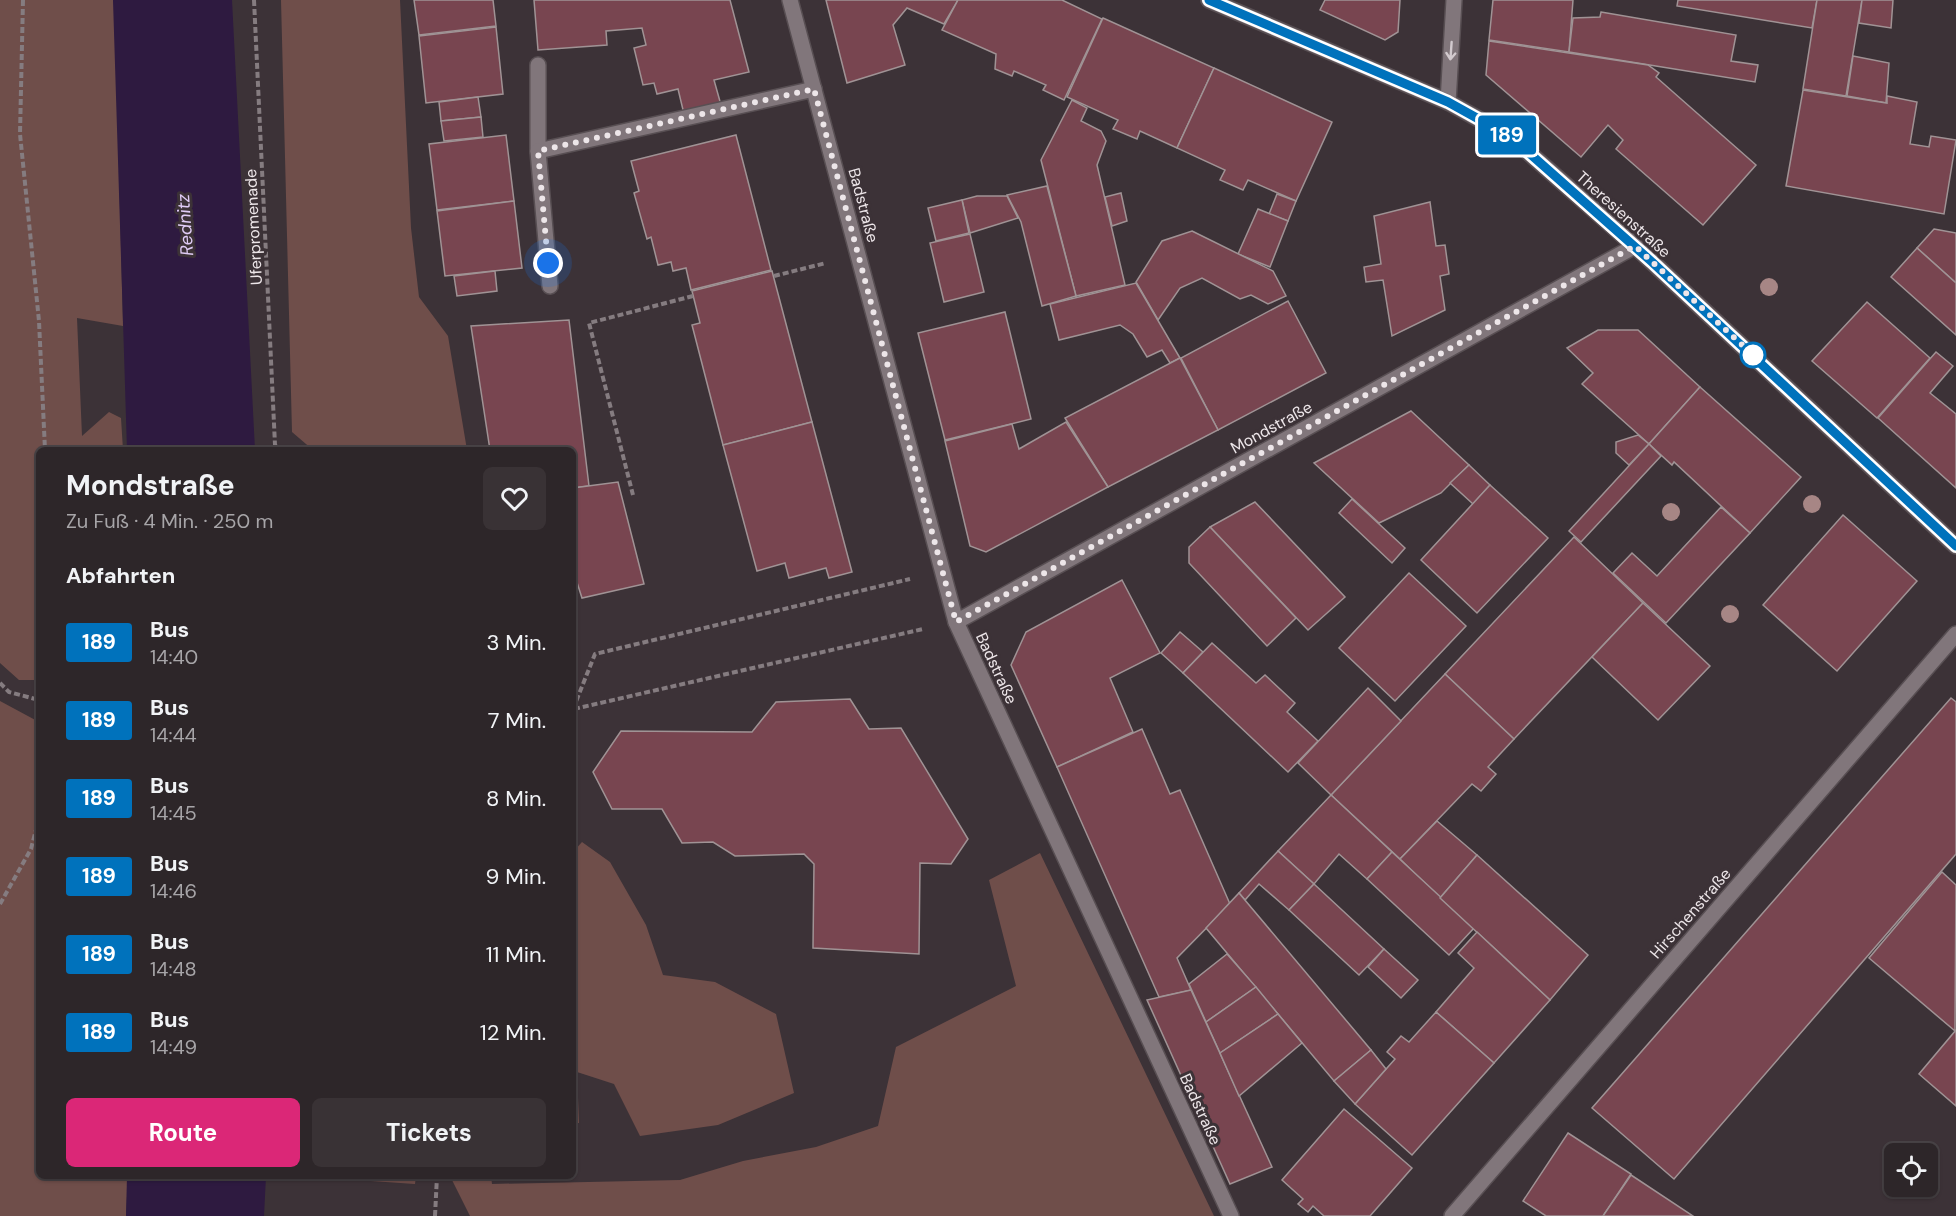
<!DOCTYPE html>
<html lang="de">
<meta charset="utf-8">
<style>
:root{--surface:#2d2629;--page:#393235;--text:#f1f3f6;--muted:#a7a5a8;--line:#484346;--accent:#db2777}
body{margin:0;font-family:"DM Sans",sans-serif;background:var(--page);color:var(--text);height:100vh;display:flex;flex-direction:column;font-size:22px;white-space:nowrap}
*{box-sizing:border-box;margin:0}
p{font-size:20px;color:var(--muted)}
.icon{flex:none;width:33px;height:33px;fill:none;stroke:currentColor;stroke-width:2;stroke-linecap:round;stroke-linejoin:round}
.map{position:relative;flex:1;overflow:hidden}
.side{position:absolute;left:36px;top:447px;width:540px;height:732px;display:flex;flex-direction:column;background:var(--surface);border-radius:9px;box-shadow:0 2px 4px #0004,0 0 0 2px var(--line)}
.side>*{flex:none}
.badge{padding:0 12px;border-radius:4px;font-size:21px;line-height:39px}
.controls{position:absolute;left:1884px;top:1143px;display:grid;gap:12px}
.controls a{display:grid;place-items:center;width:54px;height:54px;border-radius:9px;background:var(--surface);box-shadow:0 2px 4px #0004,0 0 0 2px var(--line);font-size:30px}
.you{position:absolute;width:30px;height:30px;margin:-15px;border:4px solid #fff;border-radius:50%;background:#1a73e8;box-shadow:0 0 0 9px #1a73e833}
.map>.badge{position:absolute;translate:-50% -50%;box-shadow:0 0 0 3px #fff}
h2{padding:0 30px;font-size:22px;line-height:54px}
.round{display:grid;place-items:center;flex:none;width:63px;height:63px;border-radius:9px;background:var(--page)}
.summary{display:flex;align-items:center;justify-content:space-between;height:102px;padding:0 30px}
h1{font-size:28px;font-weight:700;line-height:45px}
.cta{display:flex;gap:12px;margin-top:auto;padding:12px 30px}
.cta a{flex:1;height:69px;border-radius:9px;background:var(--accent);color:#fff;font-size:24px;font-weight:700;line-height:69px;text-align:center}
.cta a+a{background:var(--page);color:var(--text)}
ul{padding:0;list-style:none}
li{display:flex;align-items:center;gap:18px;height:78px;padding:0 30px}
li div{flex:1}
li b{display:block;font-size:22px}
li em{font-style:normal}
li .badge{min-width:66px;font-weight:700;text-align:center}
.map>svg:first-child{display:block}
.green{fill:#6f4e4a}
.water{fill:#2e1a40}
.building{fill:#784550;stroke:#a09395;stroke-width:1.5}
.lines{fill:none;stroke-linecap:round;stroke-linejoin:round}
.lane-casing{stroke:#584f53;stroke-width:18}
.street-casing{stroke:#584f53;stroke-width:18}
.secondary-casing{stroke:#584f53;stroke-width:18}
.path{stroke:#857c80;stroke-width:4;stroke-dasharray:6 3;stroke-linecap:butt}
.lane{stroke:#81767b;stroke-width:15}
.street{stroke:#81767b;stroke-width:15}
.secondary{stroke:#81767b;stroke-width:15}
.tree{fill:#a78685}
.oneway{stroke:#d2cace}
.line-casing{stroke:#fff;stroke-width:14}
.line{stroke:#0072bc;stroke-width:9}
.walk{stroke:#ede6e9;stroke-width:6;stroke-dasharray:0 10.8}
.stop-dot{fill:#fff;stroke:#0072bc;stroke-width:3}
.labels{text-anchor:middle;stroke-width:6;stroke-linejoin:round;paint-order:stroke}
.street-label{font-size:16px;fill:#ede6e9;stroke:#3c3237}
.water-label{font-size:18px;font-style:italic;fill:#e0ccf6;stroke:#3c3237}
</style>
<div class="map">
<svg width="1956" height="1216" viewBox="0 0 1956 1216">
<rect width="100%" height="100%" fill="#3c3237"/>
<!-- green -->
<g class="green">
<polygon points="0,0 114,0 115,14 123,326 77,318 82,436 109,412 121,418 123,450 39,450 39,680 19,680 0,663"/>
<polygon points="281,0 400,0 411,228 419,297 448,336 467,450 313,450 292,432"/>
<polygon points="0,701 39,722 39,1176 128,1176 126,1216 0,1216"/>
<polygon points="582,842 610,862 646,925 663,975 715,982 776,1014 794,1093 718,1125 640,1136 614,1084 577,1072 579,1123 573,1123 573,852"/>
<polygon points="1040,853 1214,1216 470,1216 450,1176 491,1176 492,1184 680,1180 743,1161 816,1147 878,1126 896,1047 1016,986 989,880"/>
<polygon points="297,1176 416,1176 415,1184"/>
</g>
<!-- water -->
<g class="water">
<polygon points="113,0 232,0 255,450 127,450"/>
<polygon points="127,1176 266,1176 264,1216 126,1216"/>
</g>
<!-- building -->
<g class="building">
<polygon points="414,0 493,0 496,26 419,35"/>
<polygon points="534,0 730,0 749,72 714,80 721,105 684,114 678,89 657,94 654,83 643,85 634,48 646,45 642,28 606,31 607,45 538,50"/>
<polygon points="826,0 958,0 944,24 907,8 893,25 905,65 847,83"/>
<polygon points="958,0 1062,0 1102,19 1064,100 1043,90 1046,85 1014,71 1012,76 995,69 996,54 942,30"/>
<polygon points="1325,0 1400,0 1398,32 1385,40 1320,10"/>
<polygon points="1493,0 1573,0 1569,52 1489,40"/>
<polygon points="1678,0 1817,0 1812,28 1677,6"/>
<polygon points="1817,0 1862,0 1846,96 1803,89"/>
<polygon points="1862,0 1893,0 1891,28 1859,23"/>
<polygon points="1601,12 1736,35 1731,61 1758,65 1755,82 1569,52 1573,18 1600,17"/>
<polygon points="1103,18 1214,68 1177,148 1140,131 1137,139 1113,129 1118,120 1067,97"/>
<polygon points="496,27 503,94 426,103 419,36"/>
<polygon points="1489,41 1648,65 1659,73 1656,77 1756,165 1703,225 1616,149 1623,140 1608,125 1581,157 1486,75"/>
<polygon points="1853,56 1889,63 1886,103 1847,96"/>
<polygon points="1214,68 1332,122 1296,201 1248,180 1243,190 1220,180 1225,170 1177,148"/>
<polygon points="1803,90 1887,103 1887,96 1917,102 1910,144 1929,147 1931,136 1956,140 1944,214 1786,186"/>
<polygon points="478,97 481,117 441,121 439,102"/>
<polygon points="1072,100 1087,108 1081,121 1101,131 1106,141 1097,165 1125,285 1076,296 1041,160"/>
<polygon points="481,117 483,137 444,141 441,121"/>
<polygon points="506,135 514,201 437,210 429,144"/>
<polygon points="736,135 771,270 691,290 686,268 673,271 671,262 658,265 651,237 647,239 634,193 639,191 631,161"/>
<polygon points="1047,186 1076,296 1042,306 1021,222 1007,195"/>
<polygon points="1121,193 1127,221 1112,226 1105,197"/>
<polygon points="1277,194 1296,201 1288,221 1269,214"/>
<polygon points="977,196 1007,196 1018,218 970,233 962,200"/>
<polygon points="962,200 969,233 936,241 928,208"/>
<polygon points="514,201 522,268 445,276 437,211"/>
<polygon points="1430,202 1436,246 1445,245 1449,274 1440,276 1445,310 1392,336 1383,280 1366,282 1364,267 1381,264 1374,216"/>
<polygon points="1258,209 1288,221 1270,267 1238,254"/>
<polygon points="1934,229 1956,233 1956,283 1917,248"/>
<polygon points="1192,231 1273,271 1286,296 1268,304 1251,295 1240,299 1202,278 1180,288 1158,320 1136,282 1162,241"/>
<polygon points="970,234 984,292 944,302 930,243"/>
<polygon points="1917,248 1956,283 1956,335 1891,277"/>
<polygon points="495,271 497,291 457,296 454,276"/>
<polygon points="772,271 812,422 723,445 692,325 700,323 692,291"/>
<polygon points="1136,283 1180,358 1170,363 1162,350 1147,357 1133,334 1120,325 1059,340 1050,304"/>
<polygon points="1288,301 1326,373 1218,430 1181,358"/>
<polygon points="1867,302 1930,358 1877,418 1812,361"/>
<polygon points="1005,312 1031,419 945,440 918,333"/>
<polygon points="569,320 589,486 573,488 573,450 490,450 471,326"/>
<polygon points="1598,330 1638,330 1700,387 1649,444 1582,384 1593,373 1567,348"/>
<polygon points="1936,352 1953,366 1930,393 1956,414 1956,488 1878,418"/>
<polygon points="1180,358 1218,430 1108,487 1065,418"/>
<polygon points="1700,387 1801,477 1750,533 1674,462 1672,465 1649,444"/>
<polygon points="1411,411 1469,465 1441,493 1379,523 1314,463"/>
<polygon points="812,422 852,572 829,578 826,568 789,578 785,563 757,571 723,445"/>
<polygon points="1066,422 1108,487 986,552 970,546 945,441 1012,424 1019,449"/>
<polygon points="1638,435 1649,444 1629,465 1616,453 1616,442"/>
<polygon points="1649,444 1661,456 1581,542 1569,531"/>
<polygon points="1469,465 1490,485 1473,504 1450,483"/>
<polygon points="618,482 644,584 582,598 573,570 573,488"/>
<polygon points="1490,485 1548,538 1477,613 1421,560"/>
<polygon points="1352,499 1405,548 1392,563 1339,513"/>
<polygon points="1255,502 1345,597 1308,630 1210,527"/>
<polygon points="1721,507 1750,533 1666,623 1613,573 1632,553 1657,576"/>
<polygon points="1843,515 1917,581 1837,671 1763,605"/>
<polygon points="1210,527 1296,618 1267,646 1189,563 1189,547"/>
<polygon points="1574,537 1643,603 1514,739 1445,674"/>
<polygon points="1409,573 1466,626 1395,701 1339,648"/>
<polygon points="1122,580 1160,653 1110,678 1133,732 1057,767 1011,665 1026,632"/>
<polygon points="1643,603 1710,666 1658,720 1592,657"/>
<polygon points="1180,632 1203,652 1183,673 1161,653"/>
<polygon points="1212,643 1256,683 1265,675 1295,703 1287,712 1318,741 1288,772 1183,673"/>
<polygon points="1445,674 1514,739 1488,767 1496,774 1481,791 1472,784 1400,859 1331,795"/>
<polygon points="1368,688 1401,721 1331,795 1298,763"/>
<polygon points="1951,698 1956,702 1956,854 1674,1179 1592,1108"/>
<polygon points="850,699 869,729 901,728 968,839 951,864 920,863 919,954 813,948 814,864 804,854 735,856 713,842 682,843 662,809 612,809 593,772 621,731 752,732 776,702"/>
<polygon points="1142,729 1170,794 1180,790 1230,904 1177,958 1191,990 1159,997 1057,767"/>
<polygon points="1331,795 1392,852 1367,879 1339,854 1314,884 1278,851"/>
<polygon points="1437,821 1477,855 1440,898 1400,859"/>
<polygon points="1278,851 1314,884 1289,910 1259,884 1245,900 1239,893"/>
<polygon points="1392,852 1474,928 1449,955 1367,879"/>
<polygon points="1477,855 1588,955 1550,1000 1440,898"/>
<polygon points="1942,872 1956,885 1955,1031 1869,958"/>
<polygon points="1314,884 1384,949 1359,975 1289,910"/>
<polygon points="1239,893 1371,1050 1334,1081 1206,928"/>
<polygon points="1477,932 1550,1000 1494,1063 1436,1012 1474,968 1458,953"/>
<polygon points="1384,949 1418,980 1401,998 1368,967"/>
<polygon points="1227,954 1256,987 1206,1022 1189,984"/>
<polygon points="1256,987 1278,1014 1220,1053 1206,1022"/>
<polygon points="1191,990 1272,1167 1230,1184 1147,1000"/>
<polygon points="1436,1012 1494,1063 1412,1155 1355,1104 1395,1059 1387,1052 1401,1036 1409,1042"/>
<polygon points="1278,1014 1302,1043 1239,1096 1220,1053"/>
<polygon points="1956,1030 1956,1106 1919,1074"/>
<polygon points="1371,1050 1386,1069 1355,1104 1334,1081"/>
<polygon points="1344,1109 1412,1168 1370,1216 1324,1216 1313,1206 1308,1212 1298,1204 1303,1199 1282,1180"/>
<polygon points="1568,1133 1631,1174 1603,1216 1546,1216 1523,1201"/>
<polygon points="1631,1175 1693,1216 1603,1216"/>
</g>
<g class="lines">
<!-- lane casing -->
<g class="lane-casing">
<g id="lane">
<polyline points="538,65 538,151 814,89"/>
<polyline points="538,151 550,286"/>
</g>
</g>
<!-- street casing -->
<g class="street-casing">
<g id="street">
<polyline points="790,0 956,622 1231,1216"/>
<polyline points="1448,102 1454,0"/>
<polyline points="956,622 1635,246"/>
<polyline points="1452,1216 1956,634"/>
</g>
</g>
<!-- secondary casing -->
<g class="secondary-casing">
<polyline id="secondary" points="1209,0 1448,102 1511,137 1635,246 1956,546"/>
</g>
<!-- path -->
<g class="path">
<polyline points="23,0 20,134 39,321 45,450"/>
<polyline points="254,0 275,445 281,450"/>
<polyline points="774,276 826,263"/>
<polyline points="633,495 589,323 693,296"/>
<polyline points="0,683 9,692 39,700"/>
<polyline points="573,709 595,654 910,579"/>
<polyline points="574,709 923,629"/>
<polyline points="0,904 31,849 39,818"/>
<polyline points="435,1216 437,1176"/>
</g>
<!-- lane -->
<use href="#lane" class="lane"/>
<!-- street -->
<use href="#street" class="street"/>
<!-- secondary -->
<use href="#secondary" class="secondary"/>
</g>
<!-- trees -->
<g class="tree">
<circle cx="1769" cy="287" r="9"/>
<circle cx="1812" cy="504" r="9"/>
<circle cx="1671" cy="512" r="9"/>
<circle cx="1730" cy="614" r="9"/>
</g>
<!-- one-way arrows -->
<defs><path id="oneway-shaft" d="M-6 0H5M1.5-3L5.5 0L1.5 3" fill="none" stroke-width="1.6" stroke-linecap="round" stroke-linejoin="round" transform="scale(1.5)"/></defs>
<use class="oneway" href="#oneway-shaft" transform="translate(1451 51) rotate(94)"/>
<g class="lines">
<!-- line casing -->
<g class="line-casing">
<polyline id="line" points="1209,0 1448,102 1511,137 1652,262 1956,546"/>
</g>
<!-- line -->
<use href="#line" class="line"/>
<!-- walk -->
<polyline class="walk" points="548,263 538,151 814,89 956,622 1635,246 1753,355"/>
</g>
<!-- markers -->
<circle class="stop-dot" cx="1753" cy="355" r="12"/>
<g class="labels">
<!-- street labels -->
<g class="street-label">
<text transform="translate(864 205) rotate(75)" y="6">Badstraße</text>
<text transform="translate(1624 214) rotate(42)" y="6">Theresienstraße</text>
<text transform="translate(253 227) rotate(-93)" y="6">Uferpromenade</text>
<text transform="translate(1271 427) rotate(-29)" y="6">Mondstraße</text>
<text transform="translate(997 668) rotate(65)" y="6">Badstraße</text>
<text transform="translate(1690 913) rotate(-49)" y="6">Hirschenstraße</text>
<text transform="translate(1201 1109) rotate(65)" y="6">Badstraße</text>
</g>
<!-- water labels -->
<g class="water-label">
<text transform="translate(185 225) rotate(-94)" y="6">Rednitz</text>
</g>
</g>
</svg>
<div class="controls">
<a><svg class="icon" aria-label="locate" viewBox="0 0 24 24"><circle cx="12" cy="12" r="6"/><path d="M12 2v4M12 18v4M2 12h4M18 12h4"/></svg></a>
</div>
<div class="you" style="left:548px;top:263px"></div>
<b class="badge" style="left:1507px;top:135px;background:#0072bc;color:#fff">189</b>
<section class="side">
<div class="summary"><div><h1>Mondstraße</h1><p>Zu Fuß · 4 Min. · 250 m</p></div><a class="round"><svg class="icon" aria-label="heart" viewBox="0 0 24 24"><path d="M12 20l-8-8c-3-5 5-10 8-4 3-6 11-1 8 4z"/></svg></a></div>
<h2>Abfahrten</h2>
<ul>
<li><span class="badge" style="background:#0072bc;color:#fff">189</span><div><b>Bus</b><p>14:40</p></div><em>3 Min.</em></li>
<li><span class="badge" style="background:#0072bc;color:#fff">189</span><div><b>Bus</b><p>14:44</p></div><em>7 Min.</em></li>
<li><span class="badge" style="background:#0072bc;color:#fff">189</span><div><b>Bus</b><p>14:45</p></div><em>8 Min.</em></li>
<li><span class="badge" style="background:#0072bc;color:#fff">189</span><div><b>Bus</b><p>14:46</p></div><em>9 Min.</em></li>
<li><span class="badge" style="background:#0072bc;color:#fff">189</span><div><b>Bus</b><p>14:48</p></div><em>11 Min.</em></li>
<li><span class="badge" style="background:#0072bc;color:#fff">189</span><div><b>Bus</b><p>14:49</p></div><em>12 Min.</em></li>
</ul>
<div class="cta"><a>Route</a><a>Tickets</a></div>
</section>
</div>
